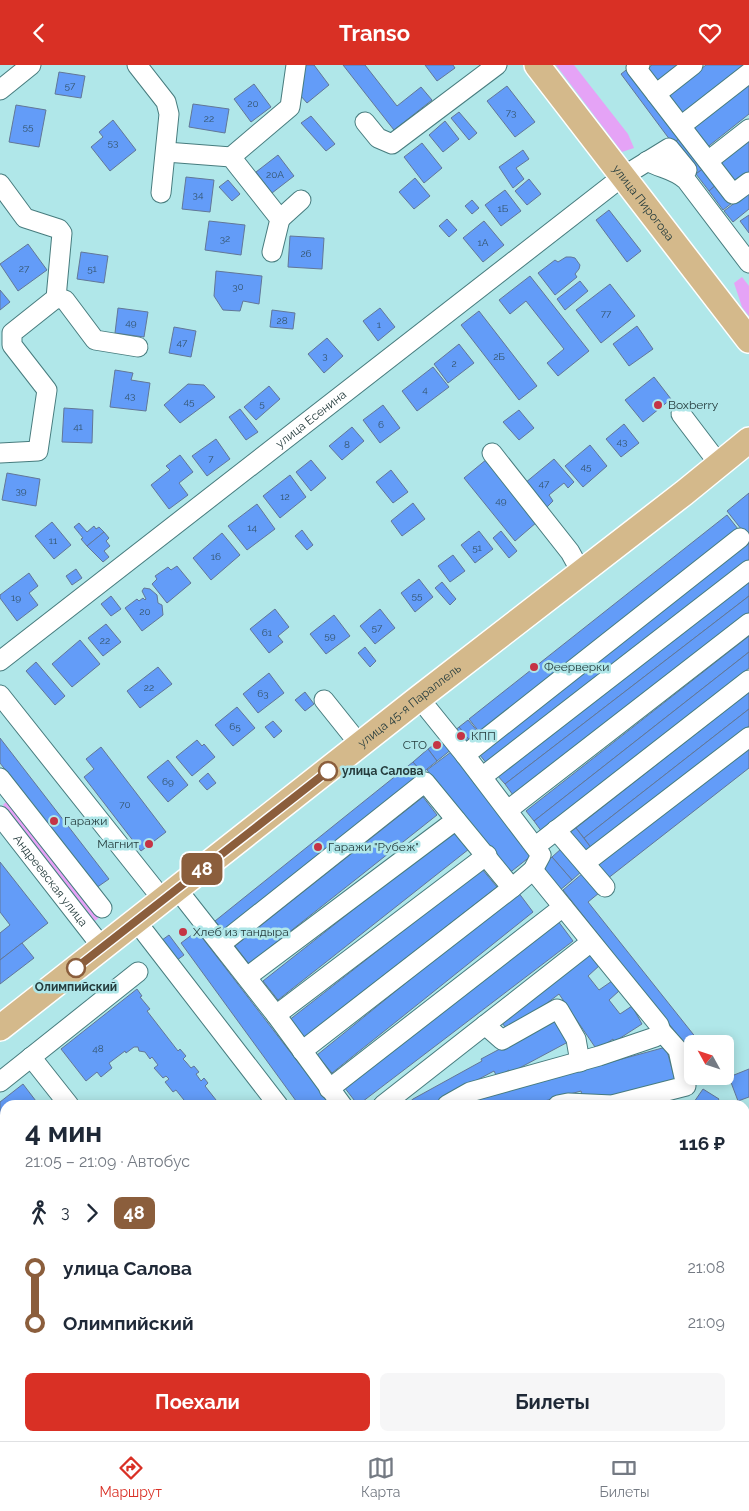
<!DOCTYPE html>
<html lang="ru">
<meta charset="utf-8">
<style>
:root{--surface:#fff;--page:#f6f6f7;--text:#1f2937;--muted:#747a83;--line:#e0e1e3;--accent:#d93025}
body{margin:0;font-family:Raleway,sans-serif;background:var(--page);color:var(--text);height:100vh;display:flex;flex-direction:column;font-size:19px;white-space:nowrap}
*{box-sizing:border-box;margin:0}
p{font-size:16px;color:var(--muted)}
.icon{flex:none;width:28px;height:28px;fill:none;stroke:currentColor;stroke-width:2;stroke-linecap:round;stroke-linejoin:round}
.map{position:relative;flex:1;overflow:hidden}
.details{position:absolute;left:0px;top:1035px;width:750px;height:341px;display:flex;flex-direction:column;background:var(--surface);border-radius:15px 15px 0 0;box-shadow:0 2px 12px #0003}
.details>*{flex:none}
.badge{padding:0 10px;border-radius:8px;font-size:18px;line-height:32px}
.needle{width:32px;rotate:310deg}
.buttons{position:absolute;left:684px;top:970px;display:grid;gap:10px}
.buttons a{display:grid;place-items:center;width:50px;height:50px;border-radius:8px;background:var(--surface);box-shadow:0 2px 12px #0003;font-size:25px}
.map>.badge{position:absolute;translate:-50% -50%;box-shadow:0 0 0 2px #fff}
.legs{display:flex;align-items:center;gap:8px;height:55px;padding:0 25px;font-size:16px}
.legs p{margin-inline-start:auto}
.head{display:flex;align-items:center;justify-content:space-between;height:85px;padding:0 25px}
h1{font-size:28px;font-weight:700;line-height:38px}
.button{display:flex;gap:10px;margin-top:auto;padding:10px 25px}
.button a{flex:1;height:58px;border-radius:8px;background:var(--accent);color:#fff;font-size:20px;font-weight:700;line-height:58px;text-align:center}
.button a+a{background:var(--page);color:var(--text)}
ul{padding:0 25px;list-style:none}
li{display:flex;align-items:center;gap:18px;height:55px;font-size:19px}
li i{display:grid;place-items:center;width:8px;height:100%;margin:0 6px;background:currentColor}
li i::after{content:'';width:12px;height:12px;margin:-6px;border:4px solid;border-radius:50%;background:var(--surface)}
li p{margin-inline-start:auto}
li:first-child i{background:linear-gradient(#0000 50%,currentColor 0)}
li:last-child i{background:linear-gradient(currentColor 50%,#0000 0)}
header{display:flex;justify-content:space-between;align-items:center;height:65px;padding:0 25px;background:var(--accent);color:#fff;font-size:22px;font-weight:700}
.tabs{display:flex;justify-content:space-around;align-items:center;height:70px;border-top:1px solid var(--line);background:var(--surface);font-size:14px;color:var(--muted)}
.tabs a{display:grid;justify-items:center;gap:2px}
.tabs .current{color:var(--accent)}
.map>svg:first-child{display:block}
.green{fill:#e5a3f6}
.building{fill:#639cf8;stroke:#627797}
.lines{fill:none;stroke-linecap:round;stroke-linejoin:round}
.minor-casing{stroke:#477c7e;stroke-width:21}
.major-casing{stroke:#fff;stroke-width:28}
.minor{stroke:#fff;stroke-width:19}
.major{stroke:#d4b98b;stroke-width:25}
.line-1-casing{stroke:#fff;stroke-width:11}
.line-1{stroke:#8b5e3c;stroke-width:8}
.poi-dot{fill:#c53445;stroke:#b0e7e9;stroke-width:2}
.stop-1-dot{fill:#fff;stroke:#8b5e3c;stroke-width:2.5}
.labels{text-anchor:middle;stroke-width:5;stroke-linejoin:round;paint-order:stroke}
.number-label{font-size:10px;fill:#34546c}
.street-label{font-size:12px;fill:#253c3d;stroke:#b0e7e9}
.poi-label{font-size:12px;fill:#253c3d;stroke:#b0e7e9;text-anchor:start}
.stop-label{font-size:12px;font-weight:bold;fill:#253c3d;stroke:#b0e7e9;text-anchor:start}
</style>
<header><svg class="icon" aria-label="back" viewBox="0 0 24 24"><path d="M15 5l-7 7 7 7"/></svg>Transo<svg class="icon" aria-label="heart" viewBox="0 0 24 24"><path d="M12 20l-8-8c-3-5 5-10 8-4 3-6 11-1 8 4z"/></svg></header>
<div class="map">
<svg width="749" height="1376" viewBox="0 0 749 1376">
<rect width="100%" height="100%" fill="#b0e7e9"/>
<!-- green -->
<g class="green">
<polygon points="556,0 574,0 628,69 634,83 622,87"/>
<polygon points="742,212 749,221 749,251 742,242 734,218"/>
<polygon points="9,734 102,850 95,856 3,740"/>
<polygon points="749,1087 749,1376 0,1376 0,1344 5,1341 5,1371 745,1371 745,1088"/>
</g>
<!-- building -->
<g class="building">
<polygon points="303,0 314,0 329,20 307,38 300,30"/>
<polygon points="343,0 365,0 397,41 421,22 432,35 394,65"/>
<polygon points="425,0 453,0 455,3 437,16"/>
<polygon points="652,0 682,0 656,20 644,6"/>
<polygon points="706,0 748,0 681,52 666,31"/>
<polygon points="630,2 682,71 673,79 621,9"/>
<polygon points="59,7 85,11 81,33 55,29"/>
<polygon points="749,16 749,49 705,84 690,63"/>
<polygon points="254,19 271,42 251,57 234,34"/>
<polygon points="507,21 535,57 515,72 487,36"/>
<polygon points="193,39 229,44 225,68 189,62"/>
<polygon points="16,40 46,45 39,82 9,77"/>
<polygon points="459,47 477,68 469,75 451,53"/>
<polygon points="311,51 335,79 326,86 301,58"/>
<polygon points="113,55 136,85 110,106 91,82 103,72 99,67"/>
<polygon points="445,56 459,74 443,87 429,70"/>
<polygon points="682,71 705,102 696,109 673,79"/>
<polygon points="749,75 749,108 733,120 718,99"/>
<polygon points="422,78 442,103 424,118 404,92"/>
<polygon points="523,85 529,94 516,103 524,114 513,123 499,102"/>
<polygon points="278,90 294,111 272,128 256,107"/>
<polygon points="705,102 717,119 709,126 696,109"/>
<polygon points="186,112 214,115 210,147 182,144"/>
<polygon points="415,113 430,131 414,144 399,127"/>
<polygon points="529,114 541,129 527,140 515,126"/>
<polygon points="228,115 240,129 232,136 219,122"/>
<polygon points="717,119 732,138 723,145 709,126"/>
<polygon points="505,125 521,146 501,161 485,140"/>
<polygon points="749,127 749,144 733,157 724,146"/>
<polygon points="472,135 479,143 472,149 465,141"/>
<polygon points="609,145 641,186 627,197 596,155"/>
<polygon points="749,150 749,168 740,156"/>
<polygon points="447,154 457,165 449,172 439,161"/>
<polygon points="209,156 245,160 241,190 205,185"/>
<polygon points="484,156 504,180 483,197 463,173"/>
<polygon points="290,171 324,173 322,204 288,202"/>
<polygon points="28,179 47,205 18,226 0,199"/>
<polygon points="81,187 108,191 104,218 77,214"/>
<polygon points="566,192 571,192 575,193 580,200 579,204 575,209 577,212 555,230 538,208 555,195 558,197"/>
<polygon points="216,206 262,211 259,239 243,236 240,246 223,245 214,231"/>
<polygon points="530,211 589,286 558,311 547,298 564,284 526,236 510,249 499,235"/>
<polygon points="580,216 588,226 565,245 557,234"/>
<polygon points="610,219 635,251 601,278 576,245"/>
<polygon points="0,225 10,237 0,245"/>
<polygon points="118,243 148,247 144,272 115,268"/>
<polygon points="380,243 395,262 378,276 363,256"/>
<polygon points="272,245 295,248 293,264 270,262"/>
<polygon points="479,246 537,321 519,335 461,260"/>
<polygon points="637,261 653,284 629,301 613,279"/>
<polygon points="174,262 196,266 191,292 169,288"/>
<polygon points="327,273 343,291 324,308 308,289"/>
<polygon points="459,279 474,298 448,318 434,299"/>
<polygon points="433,302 449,322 417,346 402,326"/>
<polygon points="115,305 133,308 131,315 150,318 146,346 110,342"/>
<polygon points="654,312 671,334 643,357 625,335"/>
<polygon points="188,319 204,320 215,332 180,358 164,340"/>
<polygon points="269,321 280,334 256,355 244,342"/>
<polygon points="383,340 400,363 380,378 363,355"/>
<polygon points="64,343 93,345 92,378 62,377"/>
<polygon points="240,344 258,367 246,375 229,352"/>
<polygon points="519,345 534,363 519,375 503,357"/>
<polygon points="624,359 639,378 621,392 606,374"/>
<polygon points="352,362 364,376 342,395 329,381"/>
<polygon points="216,374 230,394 207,411 192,391"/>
<polygon points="590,380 607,401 583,422 565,401"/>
<polygon points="180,390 193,407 179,418 188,430 169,444 151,420 170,405 166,401"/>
<polygon points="487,394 537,457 515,476 464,413"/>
<polygon points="554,394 574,417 568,423 564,418 549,430 553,436 546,443 525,418"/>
<polygon points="311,395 326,413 311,426 296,407"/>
<polygon points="391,405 408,427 393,438 376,417"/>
<polygon points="7,408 40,414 36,441 2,435"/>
<polygon points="290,410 306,432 280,453 263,431"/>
<polygon points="749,428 749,474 727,446"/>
<polygon points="413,438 425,454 402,471 391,456"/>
<polygon points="257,439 275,464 247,485 228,461"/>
<polygon points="727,450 738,464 480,668 469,654"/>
<polygon points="52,457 71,480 54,494 35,471"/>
<polygon points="79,458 87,467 94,461 96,464 99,462 104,467 87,481 81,474 83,473 74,462"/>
<polygon points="302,465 313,480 307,485 295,471"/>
<polygon points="479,466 493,484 475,498 461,480"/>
<polygon points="501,466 517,486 509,493 493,473"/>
<polygon points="104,467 109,473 106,476 110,481 104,486 109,492 103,497 87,481"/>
<polygon points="222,468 240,490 211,515 193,493"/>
<polygon points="749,478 749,496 488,700 479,689"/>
<polygon points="453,490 465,506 450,517 438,501"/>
<polygon points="177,501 191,518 167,538 152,519 157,514 155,511 168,502 171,505"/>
<polygon points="76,504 82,513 72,520 66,511"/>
<polygon points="29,508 38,521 29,528 38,540 17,556 0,533 0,530"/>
<polygon points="419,514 433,532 415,547 401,528"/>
<polygon points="749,515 749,531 505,719 496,709"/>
<polygon points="442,517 456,534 450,540 435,523"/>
<polygon points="144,523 150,524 157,530 158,538 162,540 163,550 142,566 125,543 137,534 139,536 143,533 145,535 146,534 142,526"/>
<polygon points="111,531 121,544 111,551 101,539"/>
<polygon points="749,531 749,549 513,730 505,719"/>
<polygon points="275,544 289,562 278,571 283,577 269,588 250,564"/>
<polygon points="380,544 395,563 375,579 360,561"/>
<polygon points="334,550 350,571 326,589 310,569"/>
<polygon points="106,559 121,577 103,591 88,573"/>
<polygon points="749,571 749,587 534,756 526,746"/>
<polygon points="80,575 100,599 72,622 52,599"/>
<polygon points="365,582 376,596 370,602 358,588"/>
<polygon points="749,587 749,603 542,767 534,756"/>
<polygon points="36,597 65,631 55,640 26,606"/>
<polygon points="158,602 172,619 140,643 127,626"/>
<polygon points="269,608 284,628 258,648 243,629"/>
<polygon points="305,627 314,639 305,646 295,635"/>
<polygon points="749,627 749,644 584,773 576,763"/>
<polygon points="237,642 255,663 233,681 215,660"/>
<polygon points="749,644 749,661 592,784 584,773"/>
<polygon points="468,655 479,668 470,676 459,662"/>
<polygon points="273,656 282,666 274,673 265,662"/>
<polygon points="459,662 470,676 464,680 453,667"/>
<polygon points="0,673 109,814 96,823 0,698"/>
<polygon points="443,673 452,684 437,696 428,684"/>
<polygon points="197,675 202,681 204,679 215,692 192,711 176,692"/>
<polygon points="749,681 749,703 607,814 597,800"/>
<polygon points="101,682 166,767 141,786 84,712 94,704 86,694"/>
<polygon points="428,684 437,696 422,708 413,697"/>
<polygon points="451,687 531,791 508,809 427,705"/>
<polygon points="168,695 188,720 168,737 147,712"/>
<polygon points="413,697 422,708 224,867 215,856"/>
<polygon points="208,708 216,718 207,725 199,716"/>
<polygon points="423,732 437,750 249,899 235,881"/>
<polygon points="576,763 592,784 587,788 570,767"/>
<polygon points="454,765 469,784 278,935 263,916"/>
<polygon points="562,783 582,806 572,815 552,792"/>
<polygon points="552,792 572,815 559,826 540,802"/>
<polygon points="0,797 48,858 0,895 0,868 10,860 0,847"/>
<polygon points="482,804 497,822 302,974 288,956"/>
<polygon points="583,808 599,828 588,837 701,979 692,979 692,988 563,825"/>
<polygon points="518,827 533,847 332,1008 317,990"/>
<polygon points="558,856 573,876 358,1040 344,1022"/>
<polygon points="197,866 331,1040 299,1040 181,878"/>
<polygon points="169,870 184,890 173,898 158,878"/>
<polygon points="22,878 34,893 0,919 0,895"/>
<polygon points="590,889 600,900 588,911 599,925 612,916 619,926 609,935 620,949 632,941 642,959 614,977 613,974 597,985 559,929 509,967 502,958"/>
<polygon points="137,924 142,931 140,932 150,944 147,946 178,986 180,984 186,991 183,994 186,997 191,1003 194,1001 199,1007 196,1009 201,1016 204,1013 208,1018 205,1021 220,1040 188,1040 176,1025 173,1027 165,1017 169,1014 166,1011 163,1013 154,1003 158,1000 152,992 150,994 145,987 139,986 138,982 134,982 126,988 125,986 109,998 112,1003 101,1012 97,1007 86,1016 61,984"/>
<polygon points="556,954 568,977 510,1008 509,1005 497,1012 494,1006 430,1040 406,1040 413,1034 482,996 481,994"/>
<polygon points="666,982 676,1019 600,1035 583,1035 581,1026 530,1040 465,1040 464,1037"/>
<polygon points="749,1004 749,1032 738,1036 729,1012"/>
<polygon points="23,1019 39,1040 5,1040 5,1076 0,1069 0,1037"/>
<polygon points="703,1024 719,1034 715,1040 698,1040 694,1037"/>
</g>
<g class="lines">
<!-- minor casing -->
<g class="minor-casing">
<g id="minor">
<polyline points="137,0 166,37 169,49 161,128"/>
<polyline points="640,0 636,3 733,129 749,117"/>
<polyline points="0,25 31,0"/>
<polyline points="656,29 693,0"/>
<polyline points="365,57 378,73 392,79 497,0"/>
<polyline points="681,61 749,8"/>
<polyline points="166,87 231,92 280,154 272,187"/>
<polyline points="231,92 290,42 296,0"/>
<path d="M647,96C662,104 674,104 686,115L749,198"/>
<polyline points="708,96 749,64"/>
<polyline points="0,119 25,153 59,164 62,168 56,233 12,268 12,280 47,325 38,386 0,388"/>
<polyline points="280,154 301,135"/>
<polyline points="56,233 65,235 95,275 138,282"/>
<polyline points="681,349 719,399"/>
<polyline points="492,388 570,487 581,507"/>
<path id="s1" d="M0,596L622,112L669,83L687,105"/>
<polyline points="0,630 163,835"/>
<polyline points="324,635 360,680"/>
<polyline points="465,690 740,473"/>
<polyline points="482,712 749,505"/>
<polyline points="0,713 102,843"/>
<polyline points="508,745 749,558"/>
<path id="s2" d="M0,751L102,882"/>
<polyline points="556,765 605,822"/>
<polyline points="536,781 749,615"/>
<polyline points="585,798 749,672"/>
<polyline points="533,805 659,960 661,966 678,985 686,1021 612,1040 568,1038 558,1040"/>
<polyline points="177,824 276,950 342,1040"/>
<polyline points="136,856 278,1040"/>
<polyline points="221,879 425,717 512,823"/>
<polyline points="247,912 456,755"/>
<polyline points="276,950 487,790"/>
<polyline points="485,960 502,975 557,944 559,945 576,974 580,997"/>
<polyline points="302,986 512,823 533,805 541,790 465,690 419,633"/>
<polyline points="31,992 69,1040"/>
<polyline points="0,1017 138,907"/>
<polyline points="329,1024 563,842"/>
<polyline points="383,1040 591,877"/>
<polyline points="447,1040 470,1027 599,991 655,972 661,966"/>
<polyline points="745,1074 749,1073"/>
<polyline points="0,1095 3,1092 5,1093"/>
<polyline points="0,1183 5,1189"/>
<polyline points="0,1242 5,1239"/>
<polyline points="0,1337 5,1334"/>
</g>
</g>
<!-- major casing -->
<g class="major-casing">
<g id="major">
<path id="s3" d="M537,0L749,275"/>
<path id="s4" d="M0,963L419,633L684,428L749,375"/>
</g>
</g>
<!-- minor -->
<use href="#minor" class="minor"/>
<!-- major -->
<use href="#major" class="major"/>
</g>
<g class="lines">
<!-- line-1 casing -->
<g class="line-1-casing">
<polyline id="line-1" points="76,903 328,706"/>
</g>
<!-- line-1 -->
<use href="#line-1" class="line-1"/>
</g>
<!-- markers -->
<g class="poi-dot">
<circle cx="658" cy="340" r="5"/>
<circle cx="534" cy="602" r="5"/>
<circle cx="461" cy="671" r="5"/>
<circle cx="437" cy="680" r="5"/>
<circle cx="54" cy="756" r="5"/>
<circle cx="149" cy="779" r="5"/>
<circle cx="318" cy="782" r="5"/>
<circle cx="183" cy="867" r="5"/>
</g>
<g class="stop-1-dot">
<circle cx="328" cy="706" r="9"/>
<circle cx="76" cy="903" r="9"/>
</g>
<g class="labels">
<!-- number labels -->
<g class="number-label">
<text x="70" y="24">57</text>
<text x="253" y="42">20</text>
<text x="511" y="51">73</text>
<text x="209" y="57">22</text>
<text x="28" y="65">55</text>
<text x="113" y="81">53</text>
<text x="275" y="113">20А</text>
<text x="198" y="133">34</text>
<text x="503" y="147">1Б</text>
<text x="225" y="177">32</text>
<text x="483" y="181">1А</text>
<text x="306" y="192">26</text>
<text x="24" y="207">27</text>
<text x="92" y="207">51</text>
<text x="238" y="225">30</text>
<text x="606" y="252">77</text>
<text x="282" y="259">28</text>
<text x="131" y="261">49</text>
<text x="379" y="263">1</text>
<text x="182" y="281">47</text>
<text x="325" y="294">3</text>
<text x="499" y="295">2Б</text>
<text x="454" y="302">2</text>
<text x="425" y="328">4</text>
<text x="130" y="334">43</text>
<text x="189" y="340">45</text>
<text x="262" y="342">5</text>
<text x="381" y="363">6</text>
<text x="78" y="365">41</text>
<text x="622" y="380">43</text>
<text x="347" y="383">8</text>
<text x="211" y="397">7</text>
<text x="586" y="405">45</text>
<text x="544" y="422">47</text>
<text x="21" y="429">39</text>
<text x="285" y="435">12</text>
<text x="501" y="439">49</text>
<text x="252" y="466">14</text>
<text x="53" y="479">11</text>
<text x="477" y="486">51</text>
<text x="216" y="495">16</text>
<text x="417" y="534">55</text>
<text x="16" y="536">19</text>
<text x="145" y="550">20</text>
<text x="377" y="566">57</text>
<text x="267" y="571">61</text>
<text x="330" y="574">59</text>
<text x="105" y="579">22</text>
<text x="149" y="626">22</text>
<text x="263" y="632">63</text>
<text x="235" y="665">65</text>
<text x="168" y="720">69</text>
<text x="125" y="743">70</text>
<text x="98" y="987">48</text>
</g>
<!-- street labels -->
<g class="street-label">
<text dy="4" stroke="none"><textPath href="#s3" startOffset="174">улица Пирогова</textPath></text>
<text dy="4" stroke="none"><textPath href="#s1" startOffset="394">улица Есенина</textPath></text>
<text dy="4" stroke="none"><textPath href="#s4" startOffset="521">улица 45-я Параллель</textPath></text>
<text dy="4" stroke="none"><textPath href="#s2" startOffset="82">Андреевская улица</textPath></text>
</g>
<!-- poi labels -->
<g class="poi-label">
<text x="668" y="344">Boxberry</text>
<text x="544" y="606">Феерверки</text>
<text x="471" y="675">КПП</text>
<text x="427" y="684" text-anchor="end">СТО</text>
<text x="64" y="760">Гаражи</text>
<text x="139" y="783" text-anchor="end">Магнит</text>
<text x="328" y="786">Гаражи "Рубеж"</text>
<text x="193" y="871">Хлеб из тандыра</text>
</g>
<!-- stop labels -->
<g class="stop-label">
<text x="342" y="710">улица Салова</text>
<text x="76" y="926" text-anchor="middle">Олимпийский</text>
</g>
</g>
</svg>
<div class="buttons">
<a><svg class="needle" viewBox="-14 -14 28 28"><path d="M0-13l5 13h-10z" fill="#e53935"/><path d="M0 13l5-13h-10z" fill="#747a83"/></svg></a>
</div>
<b class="badge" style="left:202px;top:804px;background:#8b5e3c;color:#fff">48</b>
<section class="details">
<div class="head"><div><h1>4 мин</h1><p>21:05 – 21:09 · Автобус</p></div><b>116 ₽</b></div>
<div class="legs"><svg class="icon" aria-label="walk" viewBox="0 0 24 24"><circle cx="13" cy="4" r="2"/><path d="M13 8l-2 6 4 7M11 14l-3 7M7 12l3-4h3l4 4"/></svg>3<svg class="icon" aria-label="forward" viewBox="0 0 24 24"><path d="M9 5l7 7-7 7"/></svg><b class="badge" style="background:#8b5e3c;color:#fff">48</b></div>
<ul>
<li><i style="color:#8b5e3c"></i><b>улица Салова</b><p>21:08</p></li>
<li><i style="color:#8b5e3c"></i><b>Олимпийский</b><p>21:09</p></li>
</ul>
<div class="button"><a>Поехали</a><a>Билеты</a></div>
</section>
</div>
<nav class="tabs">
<a class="current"><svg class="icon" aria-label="directions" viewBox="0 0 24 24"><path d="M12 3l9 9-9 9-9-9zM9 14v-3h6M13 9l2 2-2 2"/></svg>Маршрут</a>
<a><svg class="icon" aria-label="map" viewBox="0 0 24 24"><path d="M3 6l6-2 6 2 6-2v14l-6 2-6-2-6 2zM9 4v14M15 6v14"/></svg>Карта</a>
<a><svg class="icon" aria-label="tickets" viewBox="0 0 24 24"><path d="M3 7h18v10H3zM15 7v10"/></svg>Билеты</a>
</nav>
